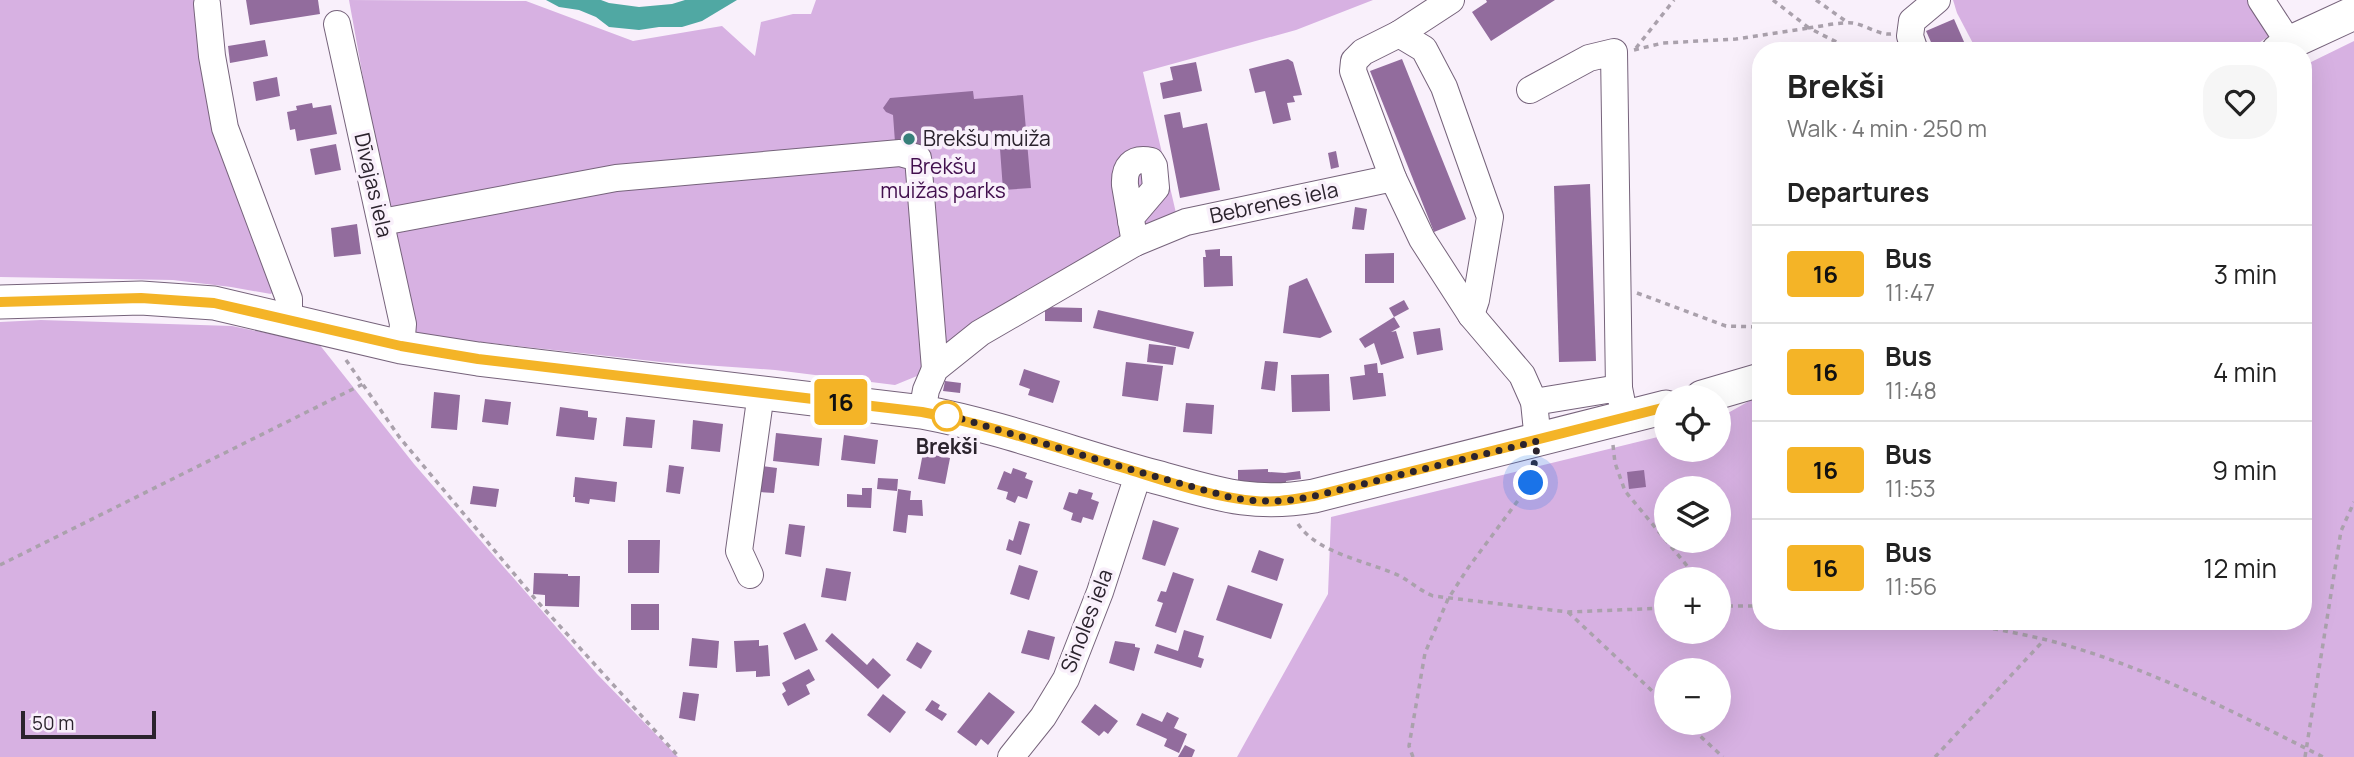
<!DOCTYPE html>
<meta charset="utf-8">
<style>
:root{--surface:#fff;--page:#f6f6f6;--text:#222;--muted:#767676;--line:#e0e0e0}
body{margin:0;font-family:Manrope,sans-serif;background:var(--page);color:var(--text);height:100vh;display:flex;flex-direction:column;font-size:26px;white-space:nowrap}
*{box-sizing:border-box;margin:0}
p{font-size:23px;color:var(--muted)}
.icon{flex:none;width:38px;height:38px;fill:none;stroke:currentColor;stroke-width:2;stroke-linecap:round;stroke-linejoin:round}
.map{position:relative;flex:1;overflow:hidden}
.side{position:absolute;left:1752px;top:42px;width:560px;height:588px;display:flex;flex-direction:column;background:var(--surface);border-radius:28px;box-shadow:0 7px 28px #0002}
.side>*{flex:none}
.badge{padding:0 14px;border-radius:5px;font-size:24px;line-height:46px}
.tools{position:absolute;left:1654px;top:385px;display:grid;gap:14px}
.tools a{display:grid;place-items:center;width:77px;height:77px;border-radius:50%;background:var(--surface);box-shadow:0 7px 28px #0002;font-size:35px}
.scale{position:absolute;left:21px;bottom:18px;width:135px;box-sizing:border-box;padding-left:7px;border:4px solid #2b232d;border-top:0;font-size:19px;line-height:24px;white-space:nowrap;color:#2b232d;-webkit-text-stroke:5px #f9f0fb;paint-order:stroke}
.you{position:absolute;width:35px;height:35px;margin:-18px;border:5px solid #fff;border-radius:50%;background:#1a73e8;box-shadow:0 0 0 10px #1a73e833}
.map>.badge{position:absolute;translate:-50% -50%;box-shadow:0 0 0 4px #fff}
h2{padding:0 35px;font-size:26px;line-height:63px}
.round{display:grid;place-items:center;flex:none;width:74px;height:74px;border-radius:28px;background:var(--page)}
.headline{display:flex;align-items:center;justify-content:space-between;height:119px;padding:0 35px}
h1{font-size:33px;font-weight:700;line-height:52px}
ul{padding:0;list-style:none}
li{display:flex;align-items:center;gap:21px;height:98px;padding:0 35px;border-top:2px solid var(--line)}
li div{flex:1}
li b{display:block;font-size:26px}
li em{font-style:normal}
li .badge{min-width:77px;font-weight:700;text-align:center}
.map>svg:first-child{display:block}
.green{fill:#d7b1e2;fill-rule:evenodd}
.water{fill:#50a8a3}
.building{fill:#926c9d}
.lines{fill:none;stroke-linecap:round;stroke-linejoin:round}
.minor-casing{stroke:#76637b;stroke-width:28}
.major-casing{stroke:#76637b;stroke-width:35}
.path{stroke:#aaa1ac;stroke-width:3.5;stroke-dasharray:5 5;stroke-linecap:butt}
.minor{stroke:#fff;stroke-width:26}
.major{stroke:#fff;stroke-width:33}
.line-casing{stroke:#fff;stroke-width:16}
.line{stroke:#f4b427;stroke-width:10}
.walk{stroke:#2b232d;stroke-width:7;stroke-dasharray:0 12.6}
.poi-dot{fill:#377f7a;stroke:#f9f0fb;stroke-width:2.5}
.stop-dot{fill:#fff;stroke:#f4b427;stroke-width:3.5}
.labels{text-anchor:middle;stroke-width:7;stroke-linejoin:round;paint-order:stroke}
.poi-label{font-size:21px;fill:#2b232d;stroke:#f9f0fb;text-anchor:start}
.park-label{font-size:21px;fill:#420f4e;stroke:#f9f0fb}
.street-label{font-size:21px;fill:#2b232d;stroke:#f9f0fb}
.stop-label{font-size:21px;font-weight:bold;fill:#2b232d;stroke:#f9f0fb}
</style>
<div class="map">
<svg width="2354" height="757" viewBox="0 0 2354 757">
<rect width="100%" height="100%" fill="#f9f0fb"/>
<!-- green -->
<g class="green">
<polygon points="0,0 199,0 275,289 271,294 231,287 173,280 0,277"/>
<polygon points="349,0 526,1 633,41 722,26 755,56 761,22 793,14 811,14 816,0 1373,0 1296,30 1143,72 1176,213 950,350 917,376 895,385 775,370 661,362 435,337 413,331 387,210"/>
<polygon points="1953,0 2251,0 2269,36 2247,51 1977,51 1957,13"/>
<path d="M2354,41V757H1237L1328,594L1331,517L1666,435V450H1718L1719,418L1760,395V621H2303V66ZM1666,488H1718V541H1666ZM1666,579H1718V632H1666ZM1666,670H1718V723H1666Z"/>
<polygon points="41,320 232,326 319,344 414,464 597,674 678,757 0,757 0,322"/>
</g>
<!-- water -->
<polygon class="water" points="546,0 601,0 609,3 639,7 672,4 685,0 737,0 702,21 682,27 659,27 639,30 609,27 596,17 579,10 559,7"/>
<!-- building -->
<g class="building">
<polygon points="246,0 318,0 320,14 250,25"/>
<polygon points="1486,0 1555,0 1491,41 1472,12 1487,2"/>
<polygon points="1954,19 1968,51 1935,51 1926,31"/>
<polygon points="265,40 268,56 230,63 228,46"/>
<polygon points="1288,59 1293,62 1302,95 1293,96 1295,102 1287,103 1291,120 1273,124 1265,91 1255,93 1249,69"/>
<polygon points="1402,59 1466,219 1434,232 1370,71"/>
<polygon points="1196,62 1202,91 1163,99 1160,83 1173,80 1170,67"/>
<polygon points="277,77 280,96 256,101 253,82"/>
<polygon points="973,91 974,99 1023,95 1031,188 1003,190 999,135 983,134 983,131 923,138 923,144 909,145 909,141 895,142 893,115 886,112 883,108 890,98"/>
<polygon points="312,103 313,108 331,105 337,134 297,141 295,129 290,130 287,112 297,110 296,106"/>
<polygon points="1180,112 1183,128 1207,123 1220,190 1180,198 1164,115"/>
<polygon points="336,144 341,170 315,175 310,149"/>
<polygon points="1336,151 1339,167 1331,169 1328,153"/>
<polygon points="1590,184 1596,361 1559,362 1554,186"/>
<polygon points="1355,207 1367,209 1364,230 1352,229"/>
<polygon points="357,224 361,254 334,257 331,228"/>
<polygon points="1220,249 1220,256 1232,256 1233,286 1204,287 1203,257 1206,257 1205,250"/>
<polygon points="1394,253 1394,283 1365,283 1365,254"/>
<polygon points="1307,278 1332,332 1320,338 1283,333 1289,286"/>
<polygon points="1404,300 1409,309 1394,317 1389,308"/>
<polygon points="1045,307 1082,308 1082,322 1045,321"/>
<polygon points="1098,310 1194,332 1189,349 1093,328"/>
<polygon points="1394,317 1400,327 1391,332 1396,331 1404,358 1381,365 1374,343 1365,348 1359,339"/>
<polygon points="1440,328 1443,350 1417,355 1413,332"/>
<polygon points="1149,344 1176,347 1173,365 1147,362"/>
<polygon points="1265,361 1278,362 1275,391 1261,389"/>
<polygon points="1126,362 1163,366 1158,401 1122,396"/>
<polygon points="1377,363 1378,373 1383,373 1386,396 1353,400 1350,377 1365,375 1364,365"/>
<polygon points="1024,369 1060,381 1053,403 1028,395 1030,389 1019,385"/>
<polygon points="1329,374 1330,411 1292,412 1291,375"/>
<polygon points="945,381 961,383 960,393 943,391"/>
<polygon points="434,392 460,395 457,430 431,428"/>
<polygon points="485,399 511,402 508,425 482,422"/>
<polygon points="1186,403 1214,405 1212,434 1183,432"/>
<polygon points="560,407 588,411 588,417 597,418 594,440 556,436"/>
<polygon points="626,417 655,420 652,448 623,446"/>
<polygon points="693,420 723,424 720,452 691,449"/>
<polygon points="776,433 822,438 819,466 773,461"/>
<polygon points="844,435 878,440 875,464 841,460"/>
<polygon points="923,453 950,458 945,484 918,479"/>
<polygon points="669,465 684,467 680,494 666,492"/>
<polygon points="762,466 777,468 774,493 759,492"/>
<polygon points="1013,468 1027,473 1025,478 1033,481 1027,499 1018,496 1015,503 1006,499 1008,492 997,489 1004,471 1011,474"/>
<polygon points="1268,469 1268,472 1285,473 1300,471 1301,479 1286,481 1286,483 1238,484 1238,470"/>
<polygon points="1644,470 1646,487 1629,489 1627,472"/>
<polygon points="575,477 617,482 615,502 590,499 589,504 575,502 575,497 573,497"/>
<polygon points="878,478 898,479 897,491 877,489"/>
<polygon points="473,486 499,489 496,507 470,504"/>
<polygon points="862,488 872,488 871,508 847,507 847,494 862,495"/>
<polygon points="898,489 911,491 910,500 922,500 923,516 908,515 906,533 893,531"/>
<polygon points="1079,489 1093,493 1091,499 1099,502 1093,520 1083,517 1081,523 1071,520 1073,513 1063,509 1069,492 1077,494"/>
<polygon points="1153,520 1179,528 1165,566 1142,559"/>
<polygon points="1019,521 1030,524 1021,555 1006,550 1009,539 1013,541"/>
<polygon points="789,524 805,526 801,557 785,554"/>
<polygon points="628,540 660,540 659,573 628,573"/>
<polygon points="1259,550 1284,559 1277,581 1251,572"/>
<polygon points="1019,565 1038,571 1029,600 1010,594"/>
<polygon points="826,568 851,572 846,601 821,597"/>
<polygon points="1173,572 1194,579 1176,633 1155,626 1163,603 1157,601 1161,591 1166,592"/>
<polygon points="534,573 568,574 568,576 580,576 579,607 545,606 545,595 533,594"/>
<polygon points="1228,585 1283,604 1271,639 1216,620"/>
<rect x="631" y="604" width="28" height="26"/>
<polygon points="805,623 818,650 795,660 783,633"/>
<polygon points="1028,630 1055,637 1049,660 1021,653"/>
<polygon points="1184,630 1204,636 1198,657 1204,659 1201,668 1154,653 1157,644 1178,651"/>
<polygon points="832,633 867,665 873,658 891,675 878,689 825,641"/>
<polygon points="692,638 719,641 717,668 689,666"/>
<polygon points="759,640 759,646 768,645 770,676 756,677 756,671 736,672 734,641"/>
<polygon points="1115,641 1135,644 1135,647 1140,648 1134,671 1109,663"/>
<polygon points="917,642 932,651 921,669 906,660"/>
<polygon points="809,669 815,680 806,685 810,694 788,706 782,694 786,691 782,683"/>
<polygon points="683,692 699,694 695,721 679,718"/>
<polygon points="989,692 1015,712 988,745 981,739 976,746 957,732"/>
<polygon points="883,694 906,712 890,733 867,715"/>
<polygon points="932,700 940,705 938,709 947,714 942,721 925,710"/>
<polygon points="1095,704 1118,721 1108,734 1104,731 1099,736 1081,722"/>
<polygon points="1167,712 1179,718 1174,728 1187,734 1179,753 1164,746 1167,739 1136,725 1142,713 1162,722"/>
<polygon points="1185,745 1195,750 1192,757 1178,757"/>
</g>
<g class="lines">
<!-- minor casing -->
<g class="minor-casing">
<g id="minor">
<polyline points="2261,0 2289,43"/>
<polyline points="207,4 212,56 225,128 289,299 289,319"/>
<polyline points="337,24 403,324 401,347"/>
<polyline points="1399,34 1451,0"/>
<polyline points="1915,51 1910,36 1912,21 1937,0"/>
<polyline points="1530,90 1589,58 1614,52 1619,388"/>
<polyline points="1393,178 1353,71 1354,61 1363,52 1399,34 1424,49 1444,87 1490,217 1476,300 1471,315"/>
<polyline points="382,222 616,178 900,153 918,158 935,369"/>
<path d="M1131,222L1133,215L1156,188L1154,166L1151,161C1132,157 1124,167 1125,185L1135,243"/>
<polyline points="1534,402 1619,388 1622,403"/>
<polyline points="922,412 926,390 935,369 980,333 1135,243 1186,222 1393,178 1422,239 1471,315 1522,375 1534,402 1538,441"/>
<polyline points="750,575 739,551 761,393"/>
<polyline points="1011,757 1043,717 1066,679 1100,592 1139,472"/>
</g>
</g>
<!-- major casing -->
<g class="major-casing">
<g id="major">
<polyline points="2278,51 2289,43 2354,13"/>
<path d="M0,302L141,298L214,303L401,347L478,359L922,412C1002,427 1078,456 1156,477C1215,493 1251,507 1314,496L1666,407"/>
<polyline points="1702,397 1760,380"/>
</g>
</g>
<!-- path -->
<g class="path">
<polyline points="1773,0 1809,28"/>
<polyline points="1816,0 1847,22"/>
<polyline points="1636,48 1674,0"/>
<polyline points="1634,50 1663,43 1736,39 1809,28"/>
<path d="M1854,51L1809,28C1823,26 1839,22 1853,23C1866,25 1878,35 1891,34"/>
<polyline points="1637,293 1726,326 1760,327"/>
<polyline points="346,360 400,438 537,601 679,757"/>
<polyline points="1613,445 1615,463 1625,491 1698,579"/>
<path d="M1298,524C1318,554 1368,561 1400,576C1411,582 1419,590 1433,596L1568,612L1666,608"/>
<polyline points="0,565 363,384"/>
<polyline points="1718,606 1760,606"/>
<polyline points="1568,612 1666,704"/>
<path d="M1954,621C1983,627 2013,632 2043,639C2140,663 2234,712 2323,757"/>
<polyline points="1686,723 1723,757"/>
<polyline points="1413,757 1409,746 1425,653 1448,599 1468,568 1531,483 1533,467"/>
<polyline points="1935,757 2045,639"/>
<polyline points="2305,757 2341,531 2354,502"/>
</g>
<!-- minor -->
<use href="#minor" class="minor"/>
<!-- major -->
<use href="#major" class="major"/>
</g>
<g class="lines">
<!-- line casing -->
<g class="line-casing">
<path id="line" d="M0,302L141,298L214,303L401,346L478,359L922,412C991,425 1057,448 1124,468C1166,481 1211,497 1255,501C1275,503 1294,499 1314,496L1666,407"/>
</g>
<!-- line -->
<use href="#line" class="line"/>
<!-- walk -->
<polyline class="walk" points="947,416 942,416 962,419 1139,472 1233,498 1257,501 1285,501 1314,496 1538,441 1531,483"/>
</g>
<!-- markers -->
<circle class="poi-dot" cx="909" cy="139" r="7"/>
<circle class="stop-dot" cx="947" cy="416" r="14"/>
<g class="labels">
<!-- poi labels -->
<g class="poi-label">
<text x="923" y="146">Brekšu muiža</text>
</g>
<!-- park labels -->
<g class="park-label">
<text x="943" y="174">Brekšu<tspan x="943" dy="24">muižas parks</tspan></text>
</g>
<!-- street labels -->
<g class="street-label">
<text transform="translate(373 185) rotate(77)" y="7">Dīvajas iela</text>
<text transform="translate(1274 203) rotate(-12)" y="7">Bebrenes iela</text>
<text transform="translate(1087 621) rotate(-69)" y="7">Sinoles iela</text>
</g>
<!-- stop labels -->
<g class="stop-label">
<text x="947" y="454">Brekši</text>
</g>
</g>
</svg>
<div class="tools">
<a><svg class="icon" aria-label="locate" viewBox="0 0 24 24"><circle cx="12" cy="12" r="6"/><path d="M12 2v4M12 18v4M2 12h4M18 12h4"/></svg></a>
<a><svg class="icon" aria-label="layers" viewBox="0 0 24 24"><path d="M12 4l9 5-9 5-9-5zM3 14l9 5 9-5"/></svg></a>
<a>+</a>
<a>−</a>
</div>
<div class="scale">50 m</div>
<div class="you" style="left:1531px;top:483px"></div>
<b class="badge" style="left:841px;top:402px;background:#f4b427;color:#111">16</b>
<section class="side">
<div class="headline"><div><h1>Brekši</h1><p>Walk · 4 min · 250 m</p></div><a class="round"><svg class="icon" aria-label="heart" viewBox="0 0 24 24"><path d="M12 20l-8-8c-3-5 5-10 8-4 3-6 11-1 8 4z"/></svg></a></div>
<h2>Departures</h2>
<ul>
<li><span class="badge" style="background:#f4b427;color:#111">16</span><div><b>Bus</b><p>11:47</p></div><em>3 min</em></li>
<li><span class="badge" style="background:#f4b427;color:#111">16</span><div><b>Bus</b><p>11:48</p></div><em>4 min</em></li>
<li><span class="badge" style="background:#f4b427;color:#111">16</span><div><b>Bus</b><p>11:53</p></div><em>9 min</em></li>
<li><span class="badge" style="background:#f4b427;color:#111">16</span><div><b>Bus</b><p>11:56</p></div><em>12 min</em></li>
</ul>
</section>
</div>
